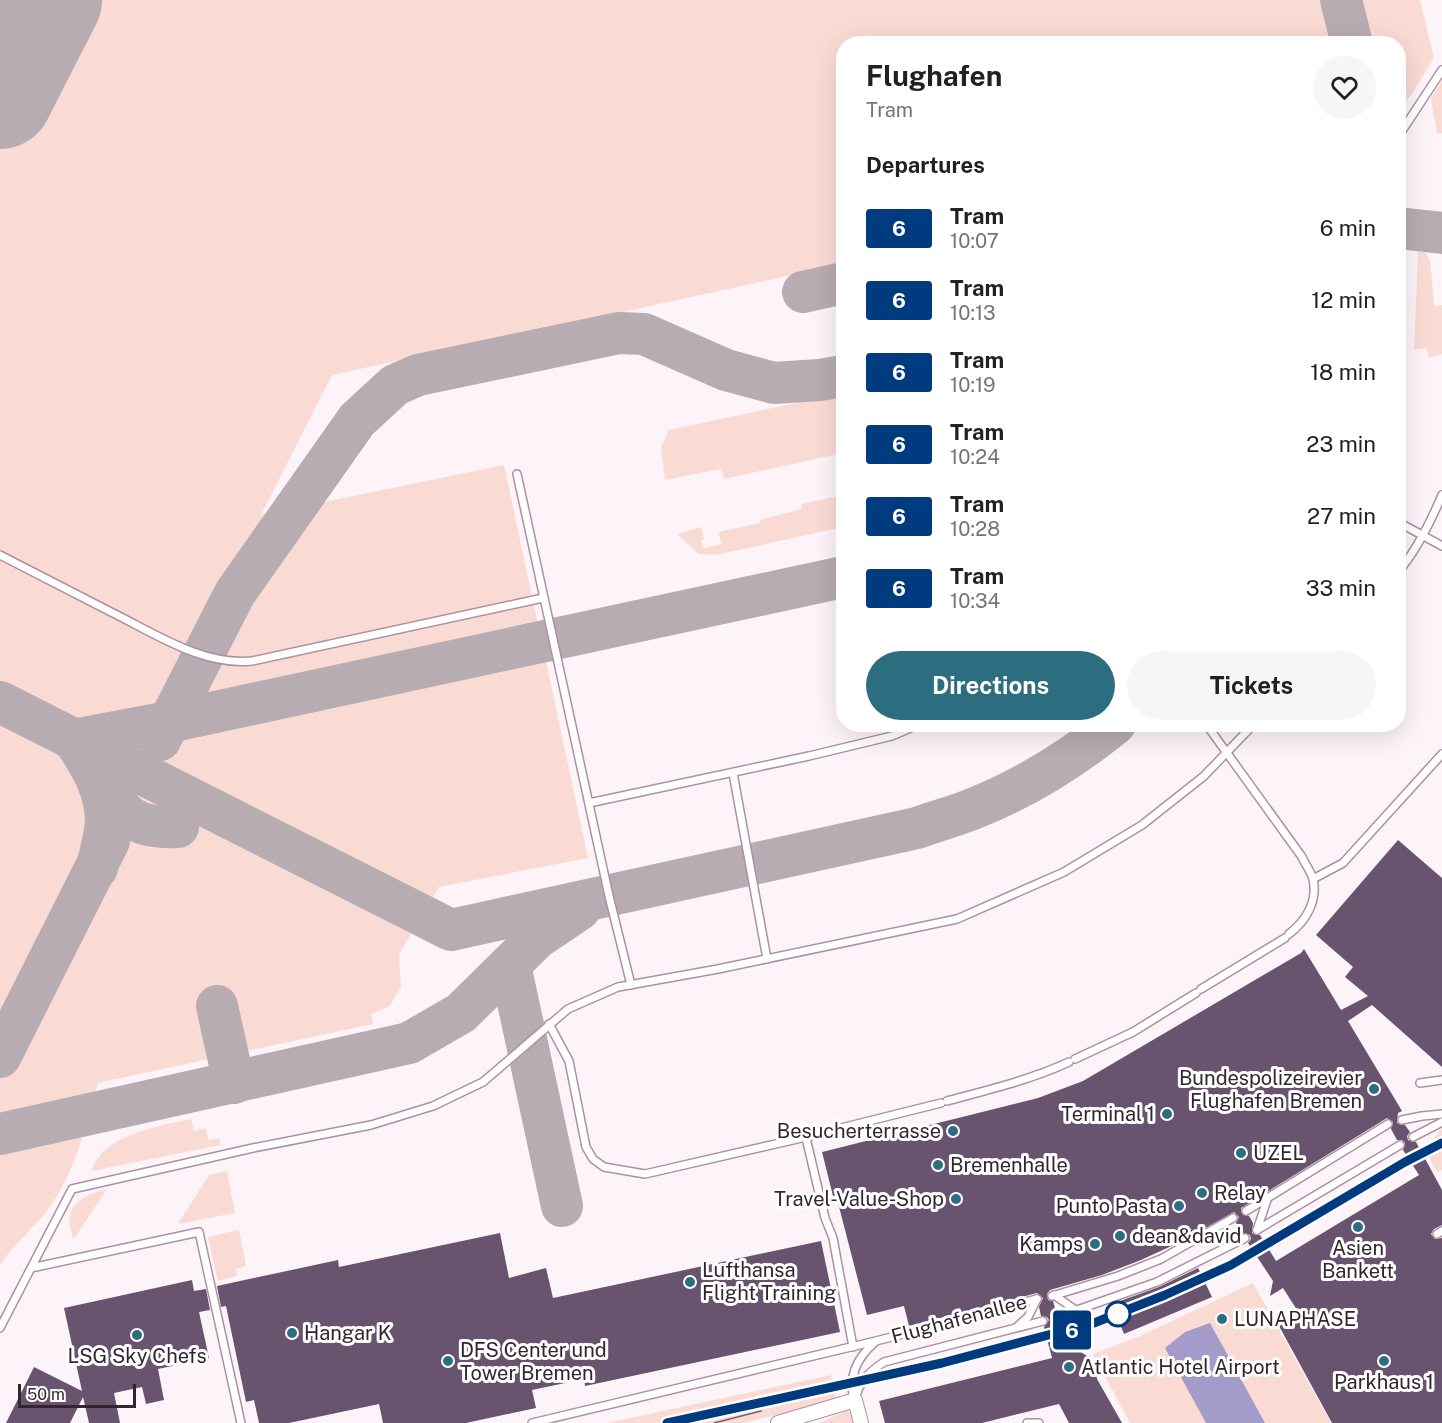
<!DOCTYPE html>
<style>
:root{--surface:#fff;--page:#f6f6f6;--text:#202124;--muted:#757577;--accent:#2c6d80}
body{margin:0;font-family:"Public Sans",sans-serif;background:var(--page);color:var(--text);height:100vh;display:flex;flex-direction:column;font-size:22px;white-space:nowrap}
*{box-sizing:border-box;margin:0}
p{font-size:20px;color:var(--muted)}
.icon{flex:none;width:33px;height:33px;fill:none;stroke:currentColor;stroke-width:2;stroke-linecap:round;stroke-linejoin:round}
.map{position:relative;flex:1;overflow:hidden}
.panel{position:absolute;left:836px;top:36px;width:570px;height:696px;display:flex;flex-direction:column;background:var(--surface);border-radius:24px;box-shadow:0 6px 24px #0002}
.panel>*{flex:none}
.badge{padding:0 12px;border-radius:4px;font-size:21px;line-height:39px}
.scale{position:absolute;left:18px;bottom:15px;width:118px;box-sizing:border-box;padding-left:6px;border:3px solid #32252d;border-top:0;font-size:16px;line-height:21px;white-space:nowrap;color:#32252d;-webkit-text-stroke:4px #fff;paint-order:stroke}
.map>.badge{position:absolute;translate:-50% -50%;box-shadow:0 0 0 3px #fff}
h2{padding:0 30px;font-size:22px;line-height:54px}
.round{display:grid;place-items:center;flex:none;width:63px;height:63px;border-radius:32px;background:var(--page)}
.overview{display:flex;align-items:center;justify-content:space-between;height:102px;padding:0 30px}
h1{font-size:28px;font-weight:700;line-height:45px}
.primary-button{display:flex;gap:12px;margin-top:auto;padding:12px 30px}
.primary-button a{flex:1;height:69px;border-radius:36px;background:var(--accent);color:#fff;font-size:24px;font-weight:700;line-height:69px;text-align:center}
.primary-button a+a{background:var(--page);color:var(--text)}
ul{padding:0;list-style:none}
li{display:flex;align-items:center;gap:18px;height:72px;padding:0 30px}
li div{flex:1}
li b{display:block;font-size:22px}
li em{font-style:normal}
li .badge{min-width:66px;font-weight:700;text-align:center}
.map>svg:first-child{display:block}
.green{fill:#fadbd4}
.water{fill:#a49bca}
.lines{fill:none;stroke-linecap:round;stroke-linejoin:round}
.taxiway{stroke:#b6acb2;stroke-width:42}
.runway{stroke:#b6acb2;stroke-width:106}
.building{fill:#68546e;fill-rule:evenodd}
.lane-casing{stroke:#b08fa2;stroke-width:10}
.street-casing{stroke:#b08fa2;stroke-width:16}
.lane{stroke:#fff;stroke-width:7}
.street{stroke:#fff;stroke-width:14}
.tram{stroke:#71656c;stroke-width:1.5}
.line-casing{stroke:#fff;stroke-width:14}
.line{stroke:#003b80;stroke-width:9}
.poi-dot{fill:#2c6d80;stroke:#fff;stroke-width:2}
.stop-dot{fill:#fff;stroke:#003b80;stroke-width:3}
.labels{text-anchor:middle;stroke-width:6;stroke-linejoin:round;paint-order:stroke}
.poi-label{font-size:20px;fill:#32252d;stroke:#fff;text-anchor:start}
.street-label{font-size:20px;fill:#32252d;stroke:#fff}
</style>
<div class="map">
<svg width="1442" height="1423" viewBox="0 0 1442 1423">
<rect width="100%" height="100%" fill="#fcf4f9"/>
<!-- green -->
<g class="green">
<path d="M0,0H1420L1434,57L1411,96L1398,106V44H843V264L332,375L261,515L504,465L588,858L439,887L399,954L401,986L390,1006L371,1014L373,1024L98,1083C86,1123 76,1169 52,1204C37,1226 15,1242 0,1265Z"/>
<polygon points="1442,81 1442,133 1437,134 1431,98"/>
<polygon points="1418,252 1425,252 1430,260 1434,304 1436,306 1442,305 1442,354 1429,358 1426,348 1414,350"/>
<polygon points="843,393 843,453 724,479 721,469 665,480 661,447 669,430"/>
<polygon points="843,495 843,527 716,555 699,554 677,534 701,527 704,539 701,540 704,548 722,544 718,532 760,523 760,520 802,509 801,504"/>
<path d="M191,1119L194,1131L206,1128L208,1140L219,1138L221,1145L92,1171C101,1135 159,1126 191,1119Z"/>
<polygon points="1442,1128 1442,1170 1437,1172 1430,1160 1427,1147"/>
<polygon points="227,1171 235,1213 178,1224 209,1175"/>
<path d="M107,1189L74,1239C60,1210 79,1195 107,1189Z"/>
<polygon points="239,1230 246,1266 236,1269 237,1276 218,1281 208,1237"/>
<polygon points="1253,1283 1331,1423 1130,1423 1093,1354 1140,1336"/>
<polygon points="831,1375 836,1401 743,1423 607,1423"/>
<polygon points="848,1410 854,1423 819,1423"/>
</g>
<!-- water -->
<polygon class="water" points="1210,1323 1265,1423 1206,1423 1165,1348 1185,1332"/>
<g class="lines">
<!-- taxiway -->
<g class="taxiway">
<polyline points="1341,0 1352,44"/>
<polyline points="1398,228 1442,233"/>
<polyline points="803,292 843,283"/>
<path d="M0,702L451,930L917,828C936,821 956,816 975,808C1025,788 1073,758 1115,724"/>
<polyline points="160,740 169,722 843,577"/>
<path d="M107,774C114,816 137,829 178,827"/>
<path d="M97,868C100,853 105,837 106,822C106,790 91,766 74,740L169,722L235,593L357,420L395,385L418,375L619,333L644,334L726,370L774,383L820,380L843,376"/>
<polyline points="510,965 562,1206"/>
<polyline points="217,1006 234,1083"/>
<polyline points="0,1057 109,841"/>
<polyline points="0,1134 409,1043 461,1013 537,938 580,909"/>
</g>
<!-- runway -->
<polyline class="runway" points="0,96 49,0"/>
</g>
<!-- building -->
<g class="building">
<path d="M1398,840L1442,878V1067L1372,1005L1348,1021L1402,1111L1398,1113L1397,1123L1405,1125L1410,1132L1407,1136L1408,1140L1416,1142L1442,1190V1225L1434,1229L1431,1234L1435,1239L1442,1238V1423H1332L1279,1326V1321L1283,1317L1299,1313L1283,1288L1270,1296L1273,1281L1248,1243L1251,1239L1250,1235L1242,1233L1236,1223L1239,1217L1234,1212L1178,1243L1141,1260L1102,1275L1050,1290L1047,1294L1048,1300L1053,1301L1056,1312L1052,1314V1318L1054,1322H1058L1065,1349L1081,1352L1090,1358L1095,1367L1097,1379L1122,1423H1069L1059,1404L982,1423H885L879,1401L1052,1358L1044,1327L1049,1320L1047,1317L1041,1316L1039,1307L1043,1298L1037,1293L909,1326L904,1306L867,1315L836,1195L833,1196L822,1152L1038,1098L1083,1081L1301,953L1304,949L1341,1010L1368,996L1345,977L1353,967L1316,935ZM1387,1118L1393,1122L1391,1129L1397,1140H1402L1405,1143L1403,1150L1419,1175L1276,1261L1260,1235H1256L1252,1233L1253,1223L1249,1216L1242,1214L1241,1208Z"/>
<polygon points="500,1233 509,1278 546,1268 553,1298 821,1241 840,1332 585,1386 584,1379 532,1390 536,1408 466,1423 383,1423 379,1404 289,1423 259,1423 254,1400 246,1402 226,1306 221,1307 217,1286 338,1260 339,1267"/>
<polygon points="1198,1268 1212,1297 1124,1334 1112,1304 1159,1287"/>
<polygon points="192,1280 194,1291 206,1289 210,1310 199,1312 209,1358 158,1369 164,1400 146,1404 142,1387 114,1393 120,1423 89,1423 83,1397 70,1423 6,1423 34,1367 82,1391 64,1308"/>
</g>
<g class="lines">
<!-- lane casing -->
<g class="lane-casing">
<g id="lane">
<polyline points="1398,137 1442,70"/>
<polyline points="517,474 609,896 631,985"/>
<polyline points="1398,522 1442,546"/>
<path d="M0,555C37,574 74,593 111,612C154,633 202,666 252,661L543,598"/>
<path d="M1398,572C1417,550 1431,521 1442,495"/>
<path d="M1206,724L1302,857C1305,864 1311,872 1313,879C1318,901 1306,921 1289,934"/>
<polyline points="733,773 767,959"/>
<polyline points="589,803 809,756 892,736 920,724"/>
<polyline points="1313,879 1343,863 1442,754"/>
<polyline points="1201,989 1285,938"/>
<polyline points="549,1024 569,1061 586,1147 593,1159 604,1167 645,1174 819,1134"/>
<polyline points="1075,1059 1133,1032 1196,993"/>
<polyline points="1420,1083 1442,1080"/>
<path d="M947,1101C988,1090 1030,1080 1069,1062"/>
<polyline points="1402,1120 1422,1116 1442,1114"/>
<polyline points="825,1132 941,1103"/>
<polyline points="1413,1137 1442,1122"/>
<polyline points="806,1138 825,1218 833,1238 853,1347"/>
<polyline points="1246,1211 1388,1124"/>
<polyline points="1257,1230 1400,1145"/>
<polyline points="1257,1230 1268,1197"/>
<polyline points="1208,1234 1242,1240"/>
<polyline points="1437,1234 1442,1231"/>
<polyline points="31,1268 72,1189 253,1148 371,1125 433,1106 483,1082 568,1009 618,987 718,969 957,919 1064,872 1142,825 1204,776 1254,724"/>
<polyline points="1054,1295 1077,1311"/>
<polyline points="1052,1296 1118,1276 1161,1259 1233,1218"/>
<polyline points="1057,1317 1157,1282 1245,1238"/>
<polyline points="1018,1326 1028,1317 1037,1299"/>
<polyline points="0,1328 31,1268 199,1232 241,1423"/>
<path d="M854,1399C848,1376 857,1358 874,1343"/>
<path d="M855,1400C859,1381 868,1373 884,1362L1043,1321"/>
<polyline points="532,1423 876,1341 1037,1299"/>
<polyline points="1027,1423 1039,1423"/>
</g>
</g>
<!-- street casing -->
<g class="street-casing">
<polyline id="street" points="778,1423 855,1400 861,1423"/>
</g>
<!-- lane -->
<use href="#lane" class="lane"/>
<!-- street -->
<use href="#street" class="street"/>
<!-- tram -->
<g class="tram">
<polyline points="668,1423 942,1363 1094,1323 1165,1295 1231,1265 1405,1162 1442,1143"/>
<polyline points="714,1423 761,1411"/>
</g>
</g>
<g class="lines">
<!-- line casing -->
<g class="line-casing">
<polyline id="line" points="667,1423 942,1363 1094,1323 1165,1295 1231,1265 1405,1162 1442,1143"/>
</g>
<!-- line -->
<use href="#line" class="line"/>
</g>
<!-- markers -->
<g class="poi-dot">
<circle cx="1374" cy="1089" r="6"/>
<circle cx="1167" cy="1114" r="6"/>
<circle cx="953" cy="1131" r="6"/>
<circle cx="1241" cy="1153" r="6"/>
<circle cx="938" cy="1165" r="6"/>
<circle cx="1202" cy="1193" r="6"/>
<circle cx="956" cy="1199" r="6"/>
<circle cx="1179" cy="1206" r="6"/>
<circle cx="1358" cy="1227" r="6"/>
<circle cx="1120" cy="1236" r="6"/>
<circle cx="1095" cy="1244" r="6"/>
<circle cx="690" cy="1282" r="6"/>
<circle cx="1222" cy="1319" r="6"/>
<circle cx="292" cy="1333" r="6"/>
<circle cx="137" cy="1335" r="6"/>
<circle cx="448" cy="1361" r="6"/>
<circle cx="1384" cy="1361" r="6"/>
<circle cx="1069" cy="1367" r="6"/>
</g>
<circle class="stop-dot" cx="1118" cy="1314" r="12"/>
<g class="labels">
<!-- poi labels -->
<g class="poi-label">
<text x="1362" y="1085" text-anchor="end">Bundespolizeirevier<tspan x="1362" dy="23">Flughafen Bremen</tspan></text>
<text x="1155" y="1121" text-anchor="end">Terminal 1</text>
<text x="941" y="1138" text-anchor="end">Besucherterrasse</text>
<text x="1253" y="1160">UZEL</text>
<text x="950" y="1172">Bremenhalle</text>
<text x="1214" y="1200">Relay</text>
<text x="944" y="1206" text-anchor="end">Travel-Value-Shop</text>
<text x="1167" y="1213" text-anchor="end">Punto Pasta</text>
<text x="1132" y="1243">dean&amp;david</text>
<text x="1083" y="1251" text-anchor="end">Kamps</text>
<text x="1358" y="1255" text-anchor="middle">Asien<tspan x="1358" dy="23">Bankett</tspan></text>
<text x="702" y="1277">Lufthansa<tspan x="702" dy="23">Flight Training</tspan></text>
<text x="1234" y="1326">LUNAPHASE</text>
<text x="304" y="1340">Hangar K</text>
<text x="460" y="1357">DFS Center und<tspan x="460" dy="23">Tower Bremen</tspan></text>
<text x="137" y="1363" text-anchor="middle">LSG Sky Chefs</text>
<text x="1081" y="1374">Atlantic Hotel Airport</text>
<text x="1384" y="1389" text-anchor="middle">Parkhaus 1</text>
</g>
<!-- street labels -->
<g class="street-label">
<text transform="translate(959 1319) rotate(-15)" y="7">Flughafenallee</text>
</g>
</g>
</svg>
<div class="scale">50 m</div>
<b class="badge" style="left:1072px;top:1330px;background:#003b80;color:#fff">6</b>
<section class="panel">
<div class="overview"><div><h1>Flughafen</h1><p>Tram</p></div><a class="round"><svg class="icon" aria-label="heart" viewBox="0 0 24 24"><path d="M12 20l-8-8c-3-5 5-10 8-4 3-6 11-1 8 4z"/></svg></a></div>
<h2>Departures</h2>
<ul>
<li><span class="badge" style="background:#003b80;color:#fff">6</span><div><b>Tram</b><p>10:07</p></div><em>6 min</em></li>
<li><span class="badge" style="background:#003b80;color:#fff">6</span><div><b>Tram</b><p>10:13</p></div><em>12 min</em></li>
<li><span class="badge" style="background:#003b80;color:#fff">6</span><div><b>Tram</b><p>10:19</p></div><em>18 min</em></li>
<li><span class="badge" style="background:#003b80;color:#fff">6</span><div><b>Tram</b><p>10:24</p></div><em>23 min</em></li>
<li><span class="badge" style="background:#003b80;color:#fff">6</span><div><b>Tram</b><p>10:28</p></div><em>27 min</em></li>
<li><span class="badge" style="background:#003b80;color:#fff">6</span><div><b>Tram</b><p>10:34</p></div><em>33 min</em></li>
</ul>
<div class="primary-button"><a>Directions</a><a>Tickets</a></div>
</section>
</div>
